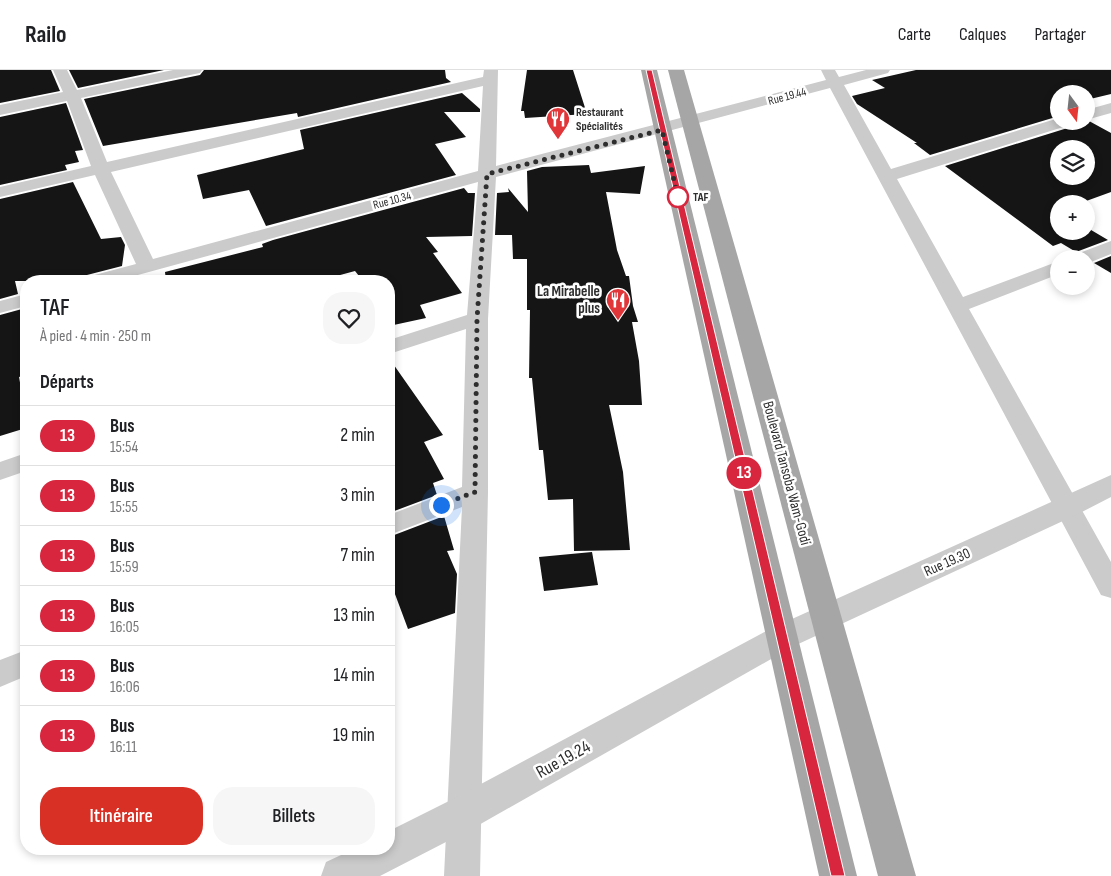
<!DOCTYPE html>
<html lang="fr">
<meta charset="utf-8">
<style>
:root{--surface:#fff;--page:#f6f6f6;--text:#202124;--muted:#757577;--line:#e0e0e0;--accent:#d93025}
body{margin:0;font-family:"Sofia Sans Condensed",sans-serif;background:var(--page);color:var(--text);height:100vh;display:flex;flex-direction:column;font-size:19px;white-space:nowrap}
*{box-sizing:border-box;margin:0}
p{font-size:16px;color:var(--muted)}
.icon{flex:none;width:28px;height:28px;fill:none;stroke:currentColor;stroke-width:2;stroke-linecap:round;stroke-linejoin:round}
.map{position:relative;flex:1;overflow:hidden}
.drawer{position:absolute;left:20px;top:205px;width:375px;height:580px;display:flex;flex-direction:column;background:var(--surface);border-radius:20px;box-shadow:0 2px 8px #0003}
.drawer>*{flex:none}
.badge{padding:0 10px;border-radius:16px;font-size:18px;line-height:32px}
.needle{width:32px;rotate:165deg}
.fabs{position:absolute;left:1050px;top:15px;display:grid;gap:10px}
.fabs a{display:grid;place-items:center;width:45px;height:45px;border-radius:50%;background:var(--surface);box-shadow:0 2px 8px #0003;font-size:25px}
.you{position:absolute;width:25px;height:25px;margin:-12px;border:4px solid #fff;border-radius:50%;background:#1a73e8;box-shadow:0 0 0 8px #1a73e833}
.map>.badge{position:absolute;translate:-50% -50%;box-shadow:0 0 0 2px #fff}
h2{padding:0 20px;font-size:19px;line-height:45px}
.round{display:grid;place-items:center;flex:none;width:52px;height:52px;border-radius:20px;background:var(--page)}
.head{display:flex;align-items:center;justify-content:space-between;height:85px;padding:0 20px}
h1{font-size:24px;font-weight:600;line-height:38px}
.button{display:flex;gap:10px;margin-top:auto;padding:10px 20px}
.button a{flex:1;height:58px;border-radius:20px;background:var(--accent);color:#fff;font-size:20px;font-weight:600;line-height:58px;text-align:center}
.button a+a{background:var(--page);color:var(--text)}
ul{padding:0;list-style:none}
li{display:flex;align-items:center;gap:15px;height:60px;padding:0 20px;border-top:1px solid var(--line)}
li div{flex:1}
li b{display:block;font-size:19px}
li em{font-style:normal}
li .badge{min-width:55px;font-weight:700;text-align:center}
header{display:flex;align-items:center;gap:30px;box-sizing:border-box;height:70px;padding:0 25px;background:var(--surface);border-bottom:1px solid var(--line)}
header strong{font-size:24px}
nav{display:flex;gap:28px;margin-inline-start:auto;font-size:18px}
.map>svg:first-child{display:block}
.building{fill:#151515;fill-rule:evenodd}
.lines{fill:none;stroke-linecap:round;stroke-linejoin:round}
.minor{fill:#cbcbcb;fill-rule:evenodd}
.tertiary{fill:#cbcbcb;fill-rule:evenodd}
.primary{fill:#a6a6a6;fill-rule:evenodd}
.line{fill:#d7263d;stroke:#fff}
.walk{stroke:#2e2e2e;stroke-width:5;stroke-dasharray:0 9}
.stop-dot{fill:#fff;stroke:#d7263d;stroke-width:2.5}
.labels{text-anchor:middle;stroke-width:5;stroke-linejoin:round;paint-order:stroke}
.far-street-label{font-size:12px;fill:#2e2e2e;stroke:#fff}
.far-poi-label{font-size:12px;font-weight:bold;fill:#2e2e2e;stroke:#fff;text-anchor:start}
.far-stop-label{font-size:12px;font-weight:bold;fill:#2e2e2e;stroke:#fff;text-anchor:start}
.poi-label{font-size:15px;font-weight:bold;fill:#2e2e2e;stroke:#fff;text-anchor:end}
.street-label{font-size:15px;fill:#2e2e2e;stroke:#fff}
.near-street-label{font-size:18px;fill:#2e2e2e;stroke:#fff}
</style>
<header>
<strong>Railo</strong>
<nav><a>Carte</a><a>Calques</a><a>Partager</a></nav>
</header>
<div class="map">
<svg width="1111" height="806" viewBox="0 0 1111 806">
<rect width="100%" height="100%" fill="#fff"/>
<!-- building -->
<g class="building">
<polygon points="0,0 51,0 60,21 0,33"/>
<polygon points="69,0 164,0 78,18"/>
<polygon points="204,0 445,0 446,8 451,12 298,47 297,43 103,76 84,29 200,5"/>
<polygon points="527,0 573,0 587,44 525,48 524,41 521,41"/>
<polygon points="916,0 1111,0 1111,24 1086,30 1086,24 1059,24 1059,46 930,85 914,73 917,73 857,34 852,26 885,18 872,10"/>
<polygon points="462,23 480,39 480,42 444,42 466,67 435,74 456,105 266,156 249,120 203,129 197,105 304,79 300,60"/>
<polygon points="66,33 83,80 75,81 79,92 65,95 67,100 0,115 0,47"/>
<path d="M1077,51H1089L1111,63V122L1078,134H1059V161H1086V157L1108,170L1076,182L1061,173L1053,176L945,96L1074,56ZM1059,79H1086V106H1059Z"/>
<polygon points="589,95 591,103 645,96 640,124 606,122 617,180 626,206 629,206 633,236 638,252 632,252 639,291 642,335 609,335 623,402 630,480 574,481 573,429 548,430 543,380 539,380 532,308 529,308 530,240 527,240 527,189 513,189 512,165 495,165 497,123 509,122 508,118 528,142 527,101 542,97"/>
<polygon points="73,112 101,169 121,167 125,175 122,196 87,205 82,211 15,211 18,224 0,229 0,129"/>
<polygon points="464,118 468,123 475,123 472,166 426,167 438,182 433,183 462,223 420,235 426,248 389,256 389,211 363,211 355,201 318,211 166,211 165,202 263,177 262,174 273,170"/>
<polygon points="1111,186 1111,203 1094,193"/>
<polygon points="22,239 26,257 26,305 19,307 26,346 26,358 0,366 0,245"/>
<polygon points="389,288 443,365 424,372 444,409 433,413 437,425 389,443"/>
<polygon points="444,446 454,480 447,481 457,504 455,543 408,559 389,508 389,467"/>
<polygon points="592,482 598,515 544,521 539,487"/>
</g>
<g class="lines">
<!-- minor -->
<g class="minor">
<path d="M53,0H67L77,20L173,0H202L200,3L195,4L81,28L107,92L483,7L484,0H498L496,96L826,10L821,0H835L839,7L866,0H890L888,3L844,15L891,99L1059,48V51H1075L1073,54L897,109L963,227L1059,191V204L969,239L1111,492V528L1101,525L830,18L496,107L488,249V422L480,806H444L462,437L389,465V445L462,417L466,259L389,284V270L467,245L478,112L116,211H84L87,207L136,194L95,105L0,127V117L91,96L67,31L0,45V35L63,22ZM483,16L478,101L153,189L111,102Z"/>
<polygon points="1111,33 1111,43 1086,50 1086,40"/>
<polygon points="1111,171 1111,184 1086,194 1086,189 1071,189 1074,185"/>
<polygon points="26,224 26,236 0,243 0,231"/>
<polygon points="26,383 26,401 0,410 0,392"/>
<polygon points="26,580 26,606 0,617 0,590"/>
</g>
<!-- tertiary -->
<polygon class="tertiary" points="1111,405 1111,427 1078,444 794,576 477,756 380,806 321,806 326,792 354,779 389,779 389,761 451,730 772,558"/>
<!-- primary -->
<g class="primary">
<polygon points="641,0 657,0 857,806 819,806"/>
<polygon points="668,0 684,0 916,806 878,806"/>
</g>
</g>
<!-- line -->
<polygon class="line" points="646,0 652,0 845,806 831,806"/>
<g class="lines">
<!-- walk -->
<polyline class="walk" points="441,435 475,422 477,249 487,104 662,60 680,135 678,127"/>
</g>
<!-- icons -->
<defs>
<g id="restaurant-pin" transform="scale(1.25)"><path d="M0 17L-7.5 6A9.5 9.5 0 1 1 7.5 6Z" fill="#e0363a" stroke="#fff"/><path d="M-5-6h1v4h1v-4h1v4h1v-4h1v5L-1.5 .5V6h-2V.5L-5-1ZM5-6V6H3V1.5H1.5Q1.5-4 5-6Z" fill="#fff"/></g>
</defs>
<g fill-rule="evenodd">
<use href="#restaurant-pin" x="558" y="49"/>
<use href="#restaurant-pin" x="618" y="230"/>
</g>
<!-- markers -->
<circle class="stop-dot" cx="678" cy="127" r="10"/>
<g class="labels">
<!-- far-street labels -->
<g class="far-street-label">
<text transform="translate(787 26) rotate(-15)" y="4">Rue 19.44</text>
<text transform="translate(392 130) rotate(-15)" y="4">Rue 10.34</text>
</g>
<!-- far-poi labels -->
<g class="far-poi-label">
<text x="576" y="46">Restaurant<tspan x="576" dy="14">Spécialités</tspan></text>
</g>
<!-- far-stop labels -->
<g class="far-stop-label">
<text x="693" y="131">TAF</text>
</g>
<!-- poi labels -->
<g class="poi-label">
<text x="600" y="226">La Mirabelle<tspan x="600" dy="17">plus</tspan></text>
</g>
<!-- street labels -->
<g class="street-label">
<text transform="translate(787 403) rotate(75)" y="5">Boulevard Tansoba Wam-Godi</text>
<text transform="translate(947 492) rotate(-24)" y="5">Rue 19.30</text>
</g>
<!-- near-street labels -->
<g class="near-street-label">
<text transform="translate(563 689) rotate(-29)" y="6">Rue 19.24</text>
</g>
</g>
</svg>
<div class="fabs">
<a><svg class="needle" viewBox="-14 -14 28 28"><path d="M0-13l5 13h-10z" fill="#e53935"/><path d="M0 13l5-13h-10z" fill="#757577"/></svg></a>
<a><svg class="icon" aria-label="layers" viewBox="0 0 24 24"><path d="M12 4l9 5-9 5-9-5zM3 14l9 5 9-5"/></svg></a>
<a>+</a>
<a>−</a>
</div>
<div class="you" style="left:441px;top:435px"></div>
<b class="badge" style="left:744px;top:403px;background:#d7263d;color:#fff">13</b>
<section class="drawer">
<div class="head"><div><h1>TAF</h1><p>À pied · 4 min · 250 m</p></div><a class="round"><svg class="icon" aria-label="heart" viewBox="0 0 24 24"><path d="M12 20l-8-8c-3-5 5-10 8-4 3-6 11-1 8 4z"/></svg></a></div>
<h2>Départs</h2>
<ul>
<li><span class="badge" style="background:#d7263d;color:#fff">13</span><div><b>Bus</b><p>15:54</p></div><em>2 min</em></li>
<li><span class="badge" style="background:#d7263d;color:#fff">13</span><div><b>Bus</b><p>15:55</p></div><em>3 min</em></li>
<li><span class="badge" style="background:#d7263d;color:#fff">13</span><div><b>Bus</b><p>15:59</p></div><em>7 min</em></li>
<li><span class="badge" style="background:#d7263d;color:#fff">13</span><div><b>Bus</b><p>16:05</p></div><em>13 min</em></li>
<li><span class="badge" style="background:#d7263d;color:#fff">13</span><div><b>Bus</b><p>16:06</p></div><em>14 min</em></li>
<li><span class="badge" style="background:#d7263d;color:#fff">13</span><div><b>Bus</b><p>16:11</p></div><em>19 min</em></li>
</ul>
<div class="button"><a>Itinéraire</a><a>Billets</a></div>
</section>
</div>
